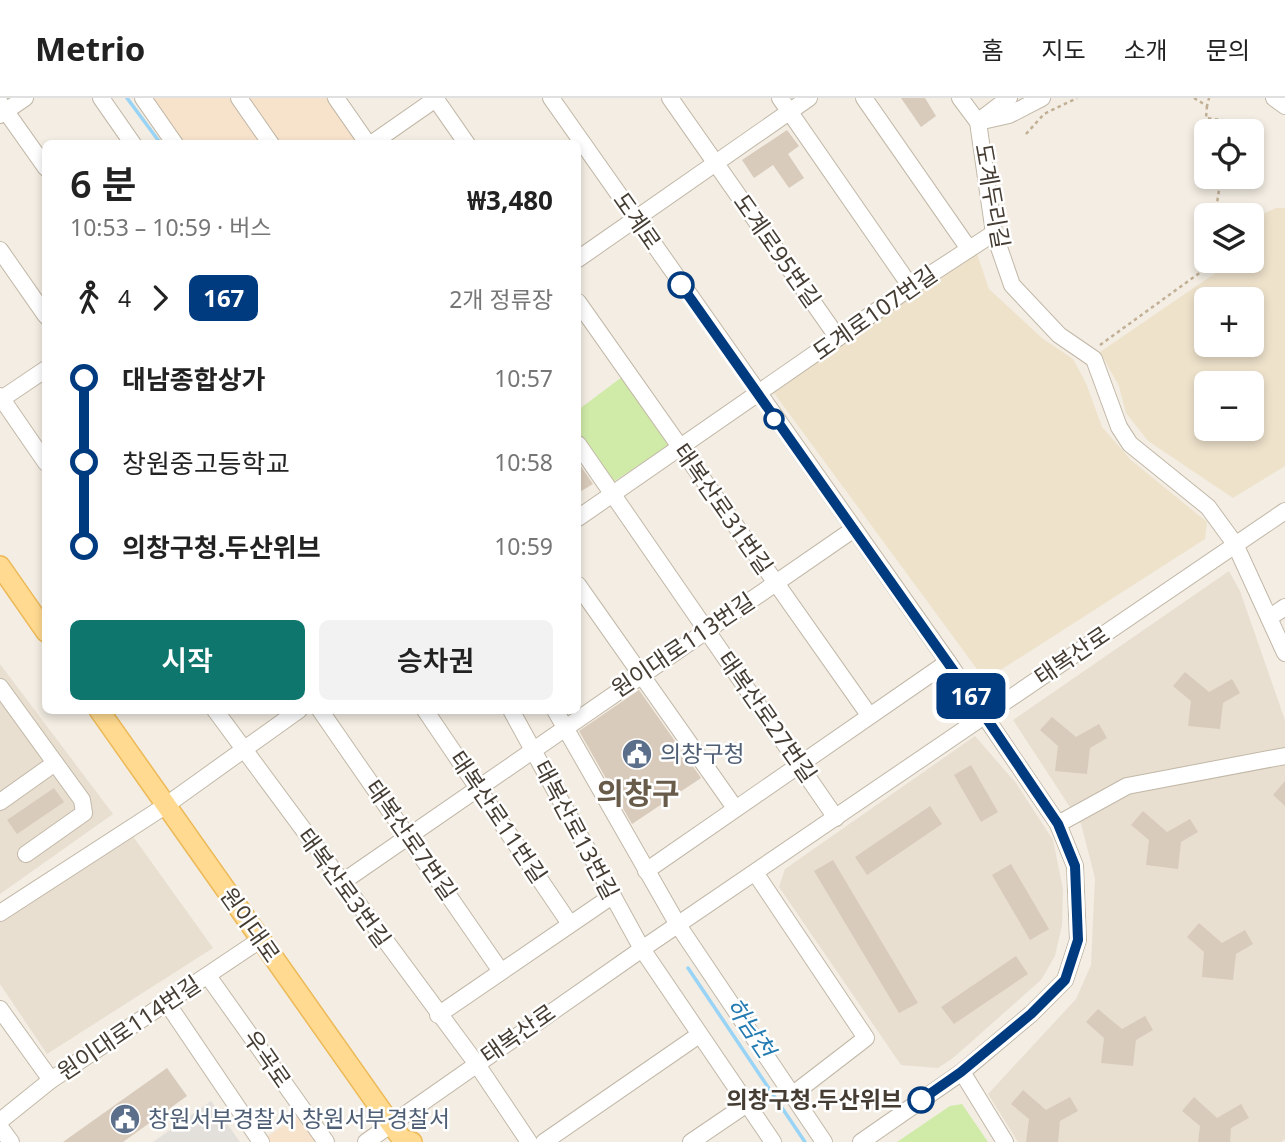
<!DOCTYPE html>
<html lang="ko">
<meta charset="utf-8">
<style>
:root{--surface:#fff;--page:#f2f2f2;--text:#222;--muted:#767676;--line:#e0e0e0;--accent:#0f766e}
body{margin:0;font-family:"Noto Sans","Noto Sans KR",sans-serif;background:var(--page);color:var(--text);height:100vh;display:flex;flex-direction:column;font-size:26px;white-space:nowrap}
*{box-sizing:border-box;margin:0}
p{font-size:23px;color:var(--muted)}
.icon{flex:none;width:38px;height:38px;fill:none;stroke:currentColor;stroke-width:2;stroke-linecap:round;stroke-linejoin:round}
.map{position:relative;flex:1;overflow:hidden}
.drawer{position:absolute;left:42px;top:42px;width:539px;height:574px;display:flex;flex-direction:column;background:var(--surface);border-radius:10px;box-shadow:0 4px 10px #0003}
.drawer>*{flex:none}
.badge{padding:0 14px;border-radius:10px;font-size:24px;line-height:46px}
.buttons{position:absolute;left:1194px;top:21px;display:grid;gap:14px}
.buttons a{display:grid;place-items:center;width:70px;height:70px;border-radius:10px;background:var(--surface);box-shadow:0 4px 10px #0003;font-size:35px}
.map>.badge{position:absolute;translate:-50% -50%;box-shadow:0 0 0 4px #fff}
.legs{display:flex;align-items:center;gap:10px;height:77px;padding:0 28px;font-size:23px}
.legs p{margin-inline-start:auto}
.headline{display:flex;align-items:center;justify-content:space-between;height:119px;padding:0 28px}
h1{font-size:38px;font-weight:600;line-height:52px}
.action{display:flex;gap:14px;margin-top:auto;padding:14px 28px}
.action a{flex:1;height:80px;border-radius:10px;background:var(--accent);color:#fff;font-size:28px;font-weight:600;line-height:80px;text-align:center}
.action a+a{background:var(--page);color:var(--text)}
ul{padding:0 28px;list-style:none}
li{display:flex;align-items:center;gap:24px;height:84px;font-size:26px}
li i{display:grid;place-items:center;width:10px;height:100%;margin:0 9px;background:currentColor}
li i::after{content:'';width:18px;height:18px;margin:-9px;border:5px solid;border-radius:50%;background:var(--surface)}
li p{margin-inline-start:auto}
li:first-child i{background:linear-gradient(#0000 50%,currentColor 0)}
li:last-child i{background:linear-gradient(currentColor 50%,#0000 0)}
header{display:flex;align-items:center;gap:42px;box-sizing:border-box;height:98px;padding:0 35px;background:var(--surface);border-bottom:2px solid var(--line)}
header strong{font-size:33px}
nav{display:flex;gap:38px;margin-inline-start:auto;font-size:24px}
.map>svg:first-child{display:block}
.residential{fill:#e8dfd1}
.commercial{fill:#f7e3cc}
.education{fill:#eee2cb;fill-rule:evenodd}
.green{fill:#d0eba8}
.parking{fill:#e3e0dc}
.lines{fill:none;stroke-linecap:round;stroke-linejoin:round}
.stream{stroke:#99d4f6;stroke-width:3.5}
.building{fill:#d9cbbb}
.minor-casing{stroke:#c2b8a8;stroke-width:18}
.major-casing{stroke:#edb957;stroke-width:22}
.path{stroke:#c2b095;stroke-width:2.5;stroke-dasharray:3.5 3.5;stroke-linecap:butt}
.minor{stroke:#fff;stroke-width:16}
.major{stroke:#ffda90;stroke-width:19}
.line-1-casing{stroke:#fff;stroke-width:16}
.line-1{stroke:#003b80;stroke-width:10}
.stop-1-dot{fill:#fff;stroke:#003b80;stroke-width:3.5}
.labels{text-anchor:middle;stroke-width:5;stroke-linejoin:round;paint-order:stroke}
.street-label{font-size:23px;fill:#453d33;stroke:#fff}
.service-label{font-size:23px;fill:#4e5e75;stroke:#fff;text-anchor:start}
.stop-label{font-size:23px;font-weight:bold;fill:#453d33;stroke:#fff;text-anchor:end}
.water-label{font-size:24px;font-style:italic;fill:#237bb1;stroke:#fff}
.district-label{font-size:30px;font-weight:bold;fill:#695b49;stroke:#fff}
</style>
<header>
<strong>Metrio</strong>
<nav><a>홈</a><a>지도</a><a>소개</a><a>문의</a></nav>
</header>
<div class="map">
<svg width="1285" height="1044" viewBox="0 0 1285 1044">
<rect width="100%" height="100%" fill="#f3ede3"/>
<!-- residential -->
<g class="residential">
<polygon points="1229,473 1240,493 1285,622 1285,1041 1281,1044 1018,1044 988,996 1076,901 1091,867 1095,780 1081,726 1013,622"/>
<polygon points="0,566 113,716 0,796"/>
<polygon points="975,638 1016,685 1053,742 1063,791 1062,827 1055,858 1041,882 953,960 938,970 901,967 779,789 785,771"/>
<polygon points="132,737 213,850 47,956 0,886 0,823"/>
</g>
<!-- commercial -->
<g class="commercial">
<polygon points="147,0 332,0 358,39 348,46 178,45"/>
<polygon points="301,1016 318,1044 268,1044 265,1040"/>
</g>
<!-- education -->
<g class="education">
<path d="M1276,110H1285V368L1233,400L1148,343L1126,315L1119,288L1100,254L1233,163H1251V121ZM1206,201H1251V247H1206ZM1206,285H1251V331H1206Z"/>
<polygon points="976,153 989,191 1042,240 1073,261 1086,285 1102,329 1131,362 1207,424 1205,441 985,582 774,295"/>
</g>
<!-- green -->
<g class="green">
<polygon points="622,279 670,347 613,384 578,336 578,312"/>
<polygon points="962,1006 988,1044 897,1044 950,1008"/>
</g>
<!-- parking -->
<polygon class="parking" points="211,1003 240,1044 153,1044"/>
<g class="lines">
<!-- stream -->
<g class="stream">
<polyline points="127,0 161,46"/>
<polyline points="688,870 805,1044"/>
</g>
</g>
<!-- building -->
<g class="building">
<polygon points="901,0 925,0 936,18 921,29"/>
<polygon points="787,32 799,48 788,56 804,80 789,90 773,67 754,80 742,62"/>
<polygon points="578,364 593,386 578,395"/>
<polygon points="1185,574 1209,594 1232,581 1240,595 1223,605 1220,631 1188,628 1191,603 1173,588"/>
<polygon points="639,592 701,680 632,726 579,633"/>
<polygon points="1052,619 1076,639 1099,626 1107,640 1090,650 1087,676 1055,673 1058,648 1040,632"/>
<polygon points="971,667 998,714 981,724 954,677"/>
<polygon points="1285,683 1285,708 1273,697"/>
<polygon points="54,690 64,704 17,736 7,722"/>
<polygon points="930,708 942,726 867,777 855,759"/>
<polygon points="1143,713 1167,734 1190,721 1198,734 1181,744 1178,771 1146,767 1149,742 1131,727"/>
<polygon points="833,762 918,905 899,915 814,773"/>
<polygon points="1011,766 1049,831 1030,842 992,777"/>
<polygon points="1199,825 1222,845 1245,832 1253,846 1236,856 1233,882 1202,879 1204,854 1187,839"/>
<polygon points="1016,858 1028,876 954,926 941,909"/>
<polygon points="1098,911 1122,931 1145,918 1153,932 1136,942 1133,968 1101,965 1104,940 1086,924"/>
<polygon points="167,970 187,998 123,1044 63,1044"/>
<polygon points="1023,992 1046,1012 1070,999 1078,1013 1060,1023 1058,1044 1026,1044 1029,1021 1011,1006"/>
<polygon points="1194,999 1217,1020 1241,1006 1249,1020 1231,1030 1230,1044 1198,1044 1200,1028 1182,1013"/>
</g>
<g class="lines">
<!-- minor casing -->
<g class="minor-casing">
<g id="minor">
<polyline points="101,0 133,46"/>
<polyline points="143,0 175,46"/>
<polyline points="239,0 271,46"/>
<polyline points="336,0 368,46"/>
<polyline points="435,0 467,46"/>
<polyline points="551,0 948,564 1058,726 1075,768 1078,842 1065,882 1031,916 962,974 861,1044"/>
<polyline points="670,0 838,240"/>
<polyline points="780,0 911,189"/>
<polyline points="864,0 969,151"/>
<polyline points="960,0 978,24 994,135 1012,187 1059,237 1094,261 1119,329 1130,346 1208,409 1235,446 1285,555"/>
<polyline points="1274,0 1285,8"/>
<polyline points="0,5 46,70"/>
<polyline points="0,17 25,0"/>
<polyline points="980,22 1009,0"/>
<polyline points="978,24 1009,17 1042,0"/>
<polyline points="371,46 437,0"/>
<polyline points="0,152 46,218"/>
<polyline points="578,161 809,0"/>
<polyline points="578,204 869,617"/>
<polyline points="0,298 46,365"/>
<polyline points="0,302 46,271"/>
<polyline points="578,346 836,720"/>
<polyline points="578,420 911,189 994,135"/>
<polyline points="578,487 735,710"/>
<polyline points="1269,520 1285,509"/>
<polyline points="0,589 82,702 84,715 26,756"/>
<polyline points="215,612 476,965 529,1044"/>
<polyline points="320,612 500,872"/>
<polyline points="425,612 570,826"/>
<polyline points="511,612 642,851 773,1044"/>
<polyline points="555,612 678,827 824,1044"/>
<polyline points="0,704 55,665"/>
<polyline points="1058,726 1127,688 1285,658"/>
<polyline points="646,773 948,564"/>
<polyline points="756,776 866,940 792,997"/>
<polyline points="341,785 854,431"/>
<polyline points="0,815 165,708 299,612"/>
<polyline points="208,878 326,1044"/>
<polyline points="167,905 261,1044"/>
<polyline points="0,911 51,982"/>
<polyline points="438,917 612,798"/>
<polyline points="962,974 1005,1044"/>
<polyline points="0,1023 51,982 260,842"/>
<polyline points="0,1029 11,1044"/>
<polyline points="366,1044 642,851 1285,413"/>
<polyline points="544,1044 699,937"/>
<polyline points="691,1044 747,1006"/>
</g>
</g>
<!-- major casing -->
<g class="major-casing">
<g id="major">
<polyline points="0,468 46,534"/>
<polyline points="99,612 391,1026 402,1041 412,1044"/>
</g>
</g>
<!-- path -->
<g class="path">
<polyline points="1194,0 1207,8 1209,0"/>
<polyline points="1207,8 1206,20 1237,24 1234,33"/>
<polyline points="1026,36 1044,16 1077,0"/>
<polyline points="1219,117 1217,105 1221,79"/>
<polyline points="1100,247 1216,163"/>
</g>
<!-- minor -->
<use href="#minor" class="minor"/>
<!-- major -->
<use href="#major" class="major"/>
</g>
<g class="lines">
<!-- line-1 casing -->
<g class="line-1-casing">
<polyline id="line-1" points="681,187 972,599 1058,726 1075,768 1078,842 1065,882 1031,916 961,974 921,1002"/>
</g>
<!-- line-1 -->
<use href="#line-1" class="line-1"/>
</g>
<!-- icons -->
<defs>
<g id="civic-disc" transform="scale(1.575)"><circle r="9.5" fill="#5c6f8a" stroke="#fff"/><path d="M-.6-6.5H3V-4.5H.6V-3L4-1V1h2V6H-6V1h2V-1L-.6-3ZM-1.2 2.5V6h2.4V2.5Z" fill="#fff"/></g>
</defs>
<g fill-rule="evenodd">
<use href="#civic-disc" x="637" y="656"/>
<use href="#civic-disc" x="125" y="1021"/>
</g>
<!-- markers -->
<g class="stop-1-dot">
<circle cx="681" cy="187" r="12"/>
<circle cx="774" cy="321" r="9"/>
<circle cx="921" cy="1002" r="12"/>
</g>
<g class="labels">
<!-- street labels -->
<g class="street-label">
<text transform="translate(992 98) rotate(80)" y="8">도계두리길</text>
<text transform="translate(637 123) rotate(55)" y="8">도계로</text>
<text transform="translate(777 153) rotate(55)" y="8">도계로95번길</text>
<text transform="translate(875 215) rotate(-35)" y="8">도계로107번길</text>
<text transform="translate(723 411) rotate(55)" y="8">태복산로31번길</text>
<text transform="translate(683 547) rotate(-34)" y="8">원이대로113번길</text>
<text transform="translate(1072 558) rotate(-34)" y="8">태복산로</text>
<text transform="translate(767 619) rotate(55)" y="8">태복산로27번길</text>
<text transform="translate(498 719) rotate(56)" y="8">태복산로11번길</text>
<text transform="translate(576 732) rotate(62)" y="8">태복산로13번길</text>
<text transform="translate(411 742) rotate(55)" y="8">태복산로7번길</text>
<text transform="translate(344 790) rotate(54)" y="8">태복산로3번길</text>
<text transform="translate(250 827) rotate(55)" y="8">원이대로</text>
<text transform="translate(129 930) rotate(-34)" y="8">원이대로114번길</text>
<text transform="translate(518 936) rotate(-35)" y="8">태복산로</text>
<text transform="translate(267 961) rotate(55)" y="8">우곡로</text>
</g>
<!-- service labels -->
<g class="service-label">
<text x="660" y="664">의창구청</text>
<text x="148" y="1029">창원서부경찰서 창원서부경찰서</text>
</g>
<!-- stop labels -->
<g class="stop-label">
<text x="902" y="1010">의창구청.두산위브</text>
</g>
<!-- water labels -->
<g class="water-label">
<text transform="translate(750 930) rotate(56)" y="8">하남천</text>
</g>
<!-- district labels -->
<g class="district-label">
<text x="638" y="706">의창구</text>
</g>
</g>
</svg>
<div class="buttons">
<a><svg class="icon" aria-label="locate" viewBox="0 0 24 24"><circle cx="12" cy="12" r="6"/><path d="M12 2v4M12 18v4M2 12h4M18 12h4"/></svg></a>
<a><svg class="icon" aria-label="layers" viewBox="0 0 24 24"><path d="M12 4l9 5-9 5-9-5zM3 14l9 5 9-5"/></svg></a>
<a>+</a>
<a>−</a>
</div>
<b class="badge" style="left:971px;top:598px;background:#003b80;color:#fff">167</b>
<section class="drawer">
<div class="headline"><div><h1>6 분</h1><p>10:53 – 10:59 · 버스</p></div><b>₩3,480</b></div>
<div class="legs"><svg class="icon" aria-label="walk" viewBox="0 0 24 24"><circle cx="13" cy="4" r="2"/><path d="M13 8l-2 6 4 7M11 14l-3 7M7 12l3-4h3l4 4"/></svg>4<svg class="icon" aria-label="forward" viewBox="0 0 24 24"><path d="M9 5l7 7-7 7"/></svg><b class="badge" style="background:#003b80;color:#fff">167</b><p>2개 정류장</p></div>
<ul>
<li><i style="color:#003b80"></i><b>대남종합상가</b><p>10:57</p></li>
<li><i style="color:#003b80"></i><span>창원중고등학교</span><p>10:58</p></li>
<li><i style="color:#003b80"></i><b>의창구청.두산위브</b><p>10:59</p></li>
</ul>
<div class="action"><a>시작</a><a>승차권</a></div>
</section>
</div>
